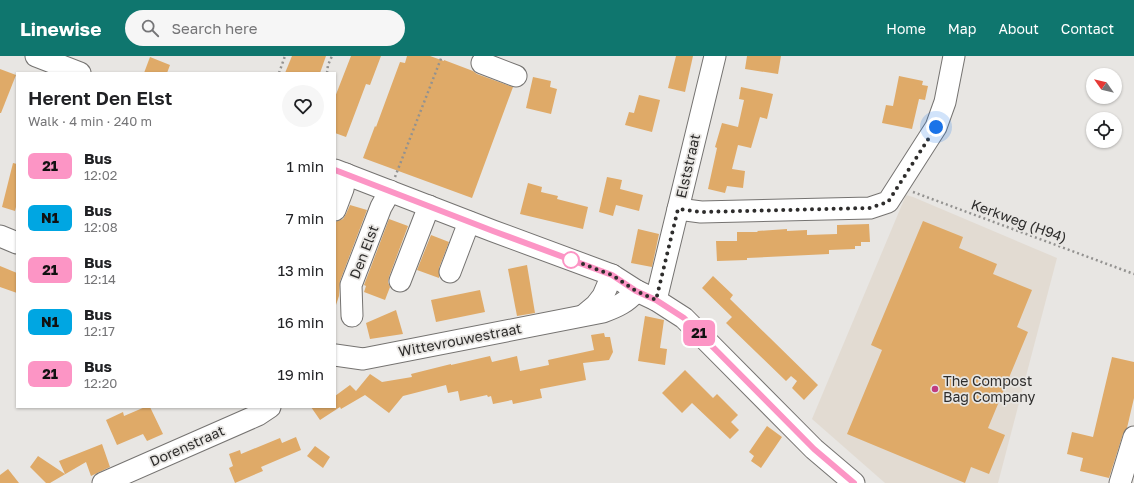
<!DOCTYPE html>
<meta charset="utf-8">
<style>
:root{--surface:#fff;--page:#f6f6f6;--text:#202124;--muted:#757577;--accent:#0f766e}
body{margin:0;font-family:"Golos Text",sans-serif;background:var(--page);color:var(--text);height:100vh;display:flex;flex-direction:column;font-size:15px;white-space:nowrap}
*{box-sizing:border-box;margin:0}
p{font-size:13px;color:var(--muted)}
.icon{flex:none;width:22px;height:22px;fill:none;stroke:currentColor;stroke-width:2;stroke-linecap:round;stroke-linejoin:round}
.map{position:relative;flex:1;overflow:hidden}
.drawer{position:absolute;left:16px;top:16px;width:320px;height:336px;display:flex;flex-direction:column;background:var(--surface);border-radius:0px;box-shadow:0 1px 3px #0004}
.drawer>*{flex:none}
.badge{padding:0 8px;border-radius:6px;font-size:14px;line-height:26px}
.needle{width:26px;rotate:304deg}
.controls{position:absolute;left:1086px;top:12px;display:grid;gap:8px}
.controls a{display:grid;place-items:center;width:36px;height:36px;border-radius:50%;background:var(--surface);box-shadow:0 1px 3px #0004;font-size:20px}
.you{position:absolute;width:20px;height:20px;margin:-10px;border:3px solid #fff;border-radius:50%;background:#1a73e8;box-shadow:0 0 0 6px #1a73e833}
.map>.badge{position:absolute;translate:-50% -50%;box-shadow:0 0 0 2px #fff}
.round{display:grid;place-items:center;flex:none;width:42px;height:42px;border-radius:21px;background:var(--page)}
.summary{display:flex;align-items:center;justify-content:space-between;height:68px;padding:0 12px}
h1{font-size:19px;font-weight:600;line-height:30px}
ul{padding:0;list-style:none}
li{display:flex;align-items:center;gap:12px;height:52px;padding:0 12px}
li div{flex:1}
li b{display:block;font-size:15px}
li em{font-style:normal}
li .badge{min-width:44px;font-weight:700;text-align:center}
header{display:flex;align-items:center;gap:24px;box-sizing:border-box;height:56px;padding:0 20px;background:var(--accent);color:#fff}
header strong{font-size:19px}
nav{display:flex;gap:22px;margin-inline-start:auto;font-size:14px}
.search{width:280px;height:36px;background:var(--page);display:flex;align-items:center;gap:10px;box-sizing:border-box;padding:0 14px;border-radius:22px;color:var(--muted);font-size:15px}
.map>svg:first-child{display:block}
.built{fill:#e2dbd2}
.building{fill:#dfaa68}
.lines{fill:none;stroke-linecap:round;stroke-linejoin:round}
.minor-casing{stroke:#757371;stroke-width:23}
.path{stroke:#939290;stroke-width:2.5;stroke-dasharray:2 3;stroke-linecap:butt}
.minor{stroke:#fff;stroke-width:21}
.line-casing{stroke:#fff;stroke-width:9}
.line{stroke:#fc95c5;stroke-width:6}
.walk{stroke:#2e2d2c;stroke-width:4;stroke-dasharray:0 7.2}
.stop-dot{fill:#fff;stroke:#fc95c5;stroke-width:2}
.poi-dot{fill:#c03c80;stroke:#e8e6e3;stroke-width:1.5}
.labels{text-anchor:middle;stroke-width:3.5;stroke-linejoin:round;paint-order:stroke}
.street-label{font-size:14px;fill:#2e2d2c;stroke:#e8e6e3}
.poi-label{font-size:14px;fill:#2e2d2c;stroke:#e8e6e3;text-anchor:start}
</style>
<header>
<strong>Linewise</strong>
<div class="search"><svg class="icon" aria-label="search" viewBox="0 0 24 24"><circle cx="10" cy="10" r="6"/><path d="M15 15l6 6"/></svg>Search here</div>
<nav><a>Home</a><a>Map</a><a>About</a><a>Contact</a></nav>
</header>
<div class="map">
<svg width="1134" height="427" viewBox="0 0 1134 427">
<rect width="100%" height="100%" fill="#e8e6e3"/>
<!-- built -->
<polygon class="built" points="906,139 913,141 1057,202 998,427 885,427 812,363"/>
<!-- building -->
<g class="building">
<polygon points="292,0 326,0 320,17 285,17"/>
<polygon points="351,0 381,0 370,29 366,28 346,81 335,77 335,41"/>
<polygon points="407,0 430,0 444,5 444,4 473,15 477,18 513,31 472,142 363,102 375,70 376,71 400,6 405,7"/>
<polygon points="676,0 693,0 685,36 668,32"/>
<polygon points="747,0 781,0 778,18 745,13"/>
<polygon points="150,1 170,9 167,17 144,17"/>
<polygon points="0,13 16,19 1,57 0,57"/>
<polygon points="899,20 923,25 922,29 928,30 925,44 919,43 912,73 882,67 886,49 893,50"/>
<polygon points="533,21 551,25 550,31 557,33 551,58 526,52"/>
<polygon points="741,31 773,38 767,63 760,61 751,92 738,89 732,113 745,115 743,132 727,130 725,137 708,133 717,92 715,91 722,67 738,71 744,44 739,43"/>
<polygon points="639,39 660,44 652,76 625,69 629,56 634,57"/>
<polygon points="13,107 17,108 17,147 15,155 2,151"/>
<polygon points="607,121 622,124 620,133 643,139 639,155 616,149 613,160 599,156"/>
<polygon points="528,127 542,131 541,136 558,140 557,143 588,151 583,173 520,158"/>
<polygon points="350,149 367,154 340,225 339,240 336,249 335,248 335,166 343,163 346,158"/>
<polygon points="389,163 408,170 389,221 388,226 390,231 385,244 364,236 366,230 364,229"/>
<polygon points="923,165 963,181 959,192 997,208 993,218 1032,234 1017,271 1028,276 988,372 1005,379 989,418 971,411 965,427 847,378 882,294 871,289"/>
<polygon points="869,168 870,186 861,186 861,190 855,190 855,193 829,194 829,198 747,202 747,204 717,205 716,185 737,185 737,176 758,176 757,175 787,173 787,175 807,174 807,179 837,178 837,169"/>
<polygon points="638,173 659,178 652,211 631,207"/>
<polygon points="431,179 449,186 439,212 439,222 417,214"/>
<polygon points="527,209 535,257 517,260 508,213"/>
<polygon points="0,210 17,217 17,237 0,231"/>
<polygon points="713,220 733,239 730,243 769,281 818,329 804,344 792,332 797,325 791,320 786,325 726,267 732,261 702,232"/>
<polygon points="480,234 485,256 436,266 431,244"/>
<polygon points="396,254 403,278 370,283 366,267"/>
<polygon points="645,260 664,264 660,292 667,293 665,309 638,305"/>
<polygon points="604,277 605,281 610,281 613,296 609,304 583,307 586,324 540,333 542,342 513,348 512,344 493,348 491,340 488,341 487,339 460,345 458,335 448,337 446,329 403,340 389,357 365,339 341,353 340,351 320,364 311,351 335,351 335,340 350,329 356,335 370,318 382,326 412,321 411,318 451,308 451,309 490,300 492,306 517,300 520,315 549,309 548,304 594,294 591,279"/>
<polygon points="1112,301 1134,306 1134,342 1127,372 1123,378 1109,422 1080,415 1083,402 1067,398 1072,376 1093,381"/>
<polygon points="685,314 713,342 717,338 738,359 731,366 739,374 730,383 692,347 682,357 662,337"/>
<polygon points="145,351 150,351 163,378 147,385 143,378 117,389 106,364 123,356 124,360"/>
<polygon points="767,370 782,381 761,412 751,405 754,400 749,396"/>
<polygon points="296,381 301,394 261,411 263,415 235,427 229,412 233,410 229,398 240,394 241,398 280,382 282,387"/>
<polygon points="102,388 110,411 91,420 86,406 50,427 46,427 30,411 38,400 65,418 59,405"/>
<polygon points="315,390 330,401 323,412 307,400"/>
<polygon points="8,413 19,427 0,427 0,419"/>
</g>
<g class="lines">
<!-- minor casing -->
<g class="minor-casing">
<g id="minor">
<polyline points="36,0 80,17"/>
<polyline points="482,7 516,20"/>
<polyline points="335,114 493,175 612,219 637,235 656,244 684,262 814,393 854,427"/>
<polyline points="678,153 701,156 870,152 888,146 936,71 945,46 954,0"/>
<polyline points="335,154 343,133 346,118"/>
<polyline points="0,180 17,187"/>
<polyline points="450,216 469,166"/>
<polyline points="400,225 429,150"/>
<polyline points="656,244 715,0"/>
<polyline points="584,259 596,249 603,240 612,219"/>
<polyline points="352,260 351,229 381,151 390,135"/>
<path d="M335,299L363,303L603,256C619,250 625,247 637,235"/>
<polyline points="103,427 258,359 270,351"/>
<polyline points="1120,427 1134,381"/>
</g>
</g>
<!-- path -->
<g class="path">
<polyline points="279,17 285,0"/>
<polyline points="327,17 328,9 332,0"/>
<polyline points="395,121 442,0"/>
<polyline points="913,136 1134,218"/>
</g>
<!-- minor -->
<use href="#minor" class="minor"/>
</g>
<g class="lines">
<!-- line casing -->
<g class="line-casing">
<polyline id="line" points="335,114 493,175 612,219 636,235 656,244 684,262 814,393 854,427"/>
</g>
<!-- line -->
<use href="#line" class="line"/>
<!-- walk -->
<polyline class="walk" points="571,204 567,202 612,219 636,235 656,244 678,153 701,156 870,152 888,146 936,71"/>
</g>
<!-- markers -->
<circle class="stop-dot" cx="571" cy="204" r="8"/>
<circle class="poi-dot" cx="935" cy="333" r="4"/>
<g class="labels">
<!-- street labels -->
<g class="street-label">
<text transform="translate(688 110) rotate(-77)" y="5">Elststraat</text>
<text transform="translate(1019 165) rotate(20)" y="5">Kerkweg (H94)</text>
<text transform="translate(364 196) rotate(-69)" y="5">Den Elst</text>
<text transform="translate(460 284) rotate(-11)" y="5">Wittevrouwestraat</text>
<text transform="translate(187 390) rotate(-24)" y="5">Dorenstraat</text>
</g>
<!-- poi labels -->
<g class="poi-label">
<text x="943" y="330">The Compost<tspan x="943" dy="16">Bag Company</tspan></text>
</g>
</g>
</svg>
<div class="controls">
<a><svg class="needle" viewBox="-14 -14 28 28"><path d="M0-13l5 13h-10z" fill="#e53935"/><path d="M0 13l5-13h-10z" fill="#757577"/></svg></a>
<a><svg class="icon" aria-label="locate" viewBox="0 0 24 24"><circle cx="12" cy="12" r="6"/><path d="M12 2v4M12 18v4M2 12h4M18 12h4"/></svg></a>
</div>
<div class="you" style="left:936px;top:71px"></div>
<b class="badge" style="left:699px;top:277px;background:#fc95c5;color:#111">21</b>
<section class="drawer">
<div class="summary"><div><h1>Herent Den Elst</h1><p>Walk · 4 min · 240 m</p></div><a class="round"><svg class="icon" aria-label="heart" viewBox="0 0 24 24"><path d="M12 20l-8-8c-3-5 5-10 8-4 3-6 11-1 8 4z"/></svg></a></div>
<ul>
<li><span class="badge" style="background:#fc95c5;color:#111">21</span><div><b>Bus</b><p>12:02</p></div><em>1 min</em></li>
<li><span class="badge" style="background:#00a6e2;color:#111">N1</span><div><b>Bus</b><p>12:08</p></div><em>7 min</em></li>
<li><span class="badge" style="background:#fc95c5;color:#111">21</span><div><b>Bus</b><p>12:14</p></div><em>13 min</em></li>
<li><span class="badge" style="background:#00a6e2;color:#111">N1</span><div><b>Bus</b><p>12:17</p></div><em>16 min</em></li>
<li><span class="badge" style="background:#fc95c5;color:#111">21</span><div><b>Bus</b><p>12:20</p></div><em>19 min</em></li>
</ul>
</section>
</div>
